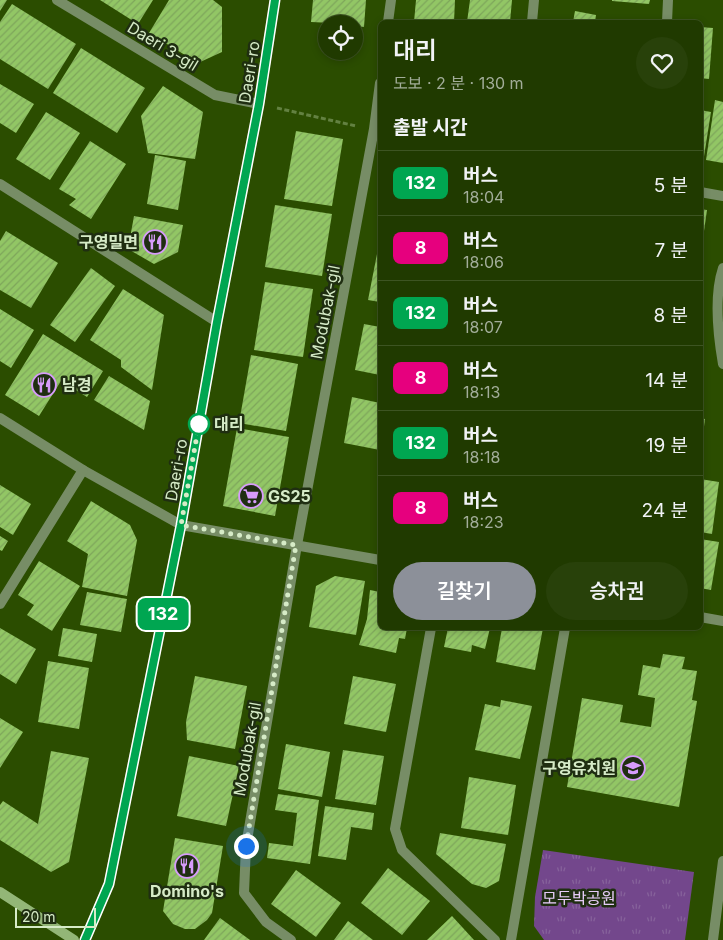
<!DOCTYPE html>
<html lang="ko">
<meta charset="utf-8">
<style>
:root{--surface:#203a00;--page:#28410a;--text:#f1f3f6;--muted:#a2ad99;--line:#3d5422;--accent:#8c9099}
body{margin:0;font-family:Inter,"Noto Sans KR",sans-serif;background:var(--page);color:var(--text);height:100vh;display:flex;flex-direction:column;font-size:19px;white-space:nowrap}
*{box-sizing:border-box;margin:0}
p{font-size:16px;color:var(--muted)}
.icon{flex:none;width:28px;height:28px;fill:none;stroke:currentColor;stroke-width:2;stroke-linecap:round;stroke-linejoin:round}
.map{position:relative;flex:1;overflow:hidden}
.drawer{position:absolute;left:378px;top:20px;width:325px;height:610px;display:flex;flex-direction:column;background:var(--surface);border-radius:8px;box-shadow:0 2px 8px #0003,0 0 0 1px var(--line)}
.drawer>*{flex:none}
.badge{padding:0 10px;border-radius:8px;font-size:18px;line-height:32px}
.controls{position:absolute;left:318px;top:15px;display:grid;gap:10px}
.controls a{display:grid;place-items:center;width:45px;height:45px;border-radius:50%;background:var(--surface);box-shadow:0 2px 8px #0003,0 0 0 1px var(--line);font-size:25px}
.scale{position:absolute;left:15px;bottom:12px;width:81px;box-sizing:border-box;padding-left:5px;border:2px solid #d6ebc7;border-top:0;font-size:14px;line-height:18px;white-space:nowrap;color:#d6ebc7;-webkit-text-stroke:4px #1f2e11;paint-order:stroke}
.you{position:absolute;width:25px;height:25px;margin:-12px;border:4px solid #fff;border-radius:50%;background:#1a73e8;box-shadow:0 0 0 8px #1a73e833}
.map>.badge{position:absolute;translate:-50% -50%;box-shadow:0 0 0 2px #fff}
h2{padding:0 15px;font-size:19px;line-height:45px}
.round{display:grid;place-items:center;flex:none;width:52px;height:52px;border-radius:26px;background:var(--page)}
.overview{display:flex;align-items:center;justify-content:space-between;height:85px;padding:0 15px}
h1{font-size:24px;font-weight:600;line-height:38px}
.cta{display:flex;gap:10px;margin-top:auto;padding:10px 15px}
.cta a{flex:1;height:58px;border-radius:30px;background:var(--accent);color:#fff;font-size:20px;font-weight:600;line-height:58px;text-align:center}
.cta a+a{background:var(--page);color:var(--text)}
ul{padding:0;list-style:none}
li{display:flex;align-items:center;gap:15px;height:65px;padding:0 15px;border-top:1px solid var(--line)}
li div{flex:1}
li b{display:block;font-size:19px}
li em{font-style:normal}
li .badge{min-width:55px;font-weight:700;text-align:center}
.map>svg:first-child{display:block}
.grass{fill:url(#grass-tufts)}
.building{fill:url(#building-hatch)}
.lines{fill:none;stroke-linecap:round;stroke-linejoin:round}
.path{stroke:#638141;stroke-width:3;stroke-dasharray:5 2.5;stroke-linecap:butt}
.street{stroke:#778d66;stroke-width:10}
.secondary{stroke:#93b677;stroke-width:10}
.line-casing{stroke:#fff;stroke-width:11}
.line{stroke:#00a651;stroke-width:8}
.walk{stroke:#d6ebc7;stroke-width:5;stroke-dasharray:0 9}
.stop-dot{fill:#fff;stroke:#00a651;stroke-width:2.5}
.labels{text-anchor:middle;stroke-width:5;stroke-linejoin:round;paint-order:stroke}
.street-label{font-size:16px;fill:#d6ebc7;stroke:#1f2e11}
.poi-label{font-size:16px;font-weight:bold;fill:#d6ebc7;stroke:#1f2e11;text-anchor:end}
.stop-label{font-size:16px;font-weight:bold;fill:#d6ebc7;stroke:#1f2e11;text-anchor:start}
.park-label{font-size:16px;fill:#e6cbf8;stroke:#1f2e11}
</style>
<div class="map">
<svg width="723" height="940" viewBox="0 0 723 940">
<defs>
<pattern id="grass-tufts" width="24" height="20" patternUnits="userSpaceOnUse" patternTransform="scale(1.25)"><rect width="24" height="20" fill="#73478c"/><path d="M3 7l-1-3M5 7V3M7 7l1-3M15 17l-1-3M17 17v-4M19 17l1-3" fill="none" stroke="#86629b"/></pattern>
<pattern id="building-hatch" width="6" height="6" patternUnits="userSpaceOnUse" patternTransform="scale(1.25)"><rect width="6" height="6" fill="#92c665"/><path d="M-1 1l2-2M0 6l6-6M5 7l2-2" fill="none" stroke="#7ea65b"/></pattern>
</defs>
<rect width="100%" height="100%" fill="#2b4d00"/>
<!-- grass -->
<polygon class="grass" points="543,850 694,872 685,940 544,940 534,926 535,897"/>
<!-- building -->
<g class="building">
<polygon points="0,0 7,0 0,11"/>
<polygon points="100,0 153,0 138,24"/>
<polygon points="169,0 213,0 222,7 222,52 198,63 149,33"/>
<polygon points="313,0 366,0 364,27 354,26 354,24 311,22"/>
<polygon points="416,0 455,0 454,22 414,22"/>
<polygon points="470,0 512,0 510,22 467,22"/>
<polygon points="612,0 650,0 649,4 612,1"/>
<polygon points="12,4 76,44 48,89 0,59 0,22"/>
<polygon points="575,11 596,15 595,22 573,22"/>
<polygon points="700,27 713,28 709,79 700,78"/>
<polygon points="81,48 145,88 117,133 53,93"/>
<polygon points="0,84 34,104 16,133 0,123"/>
<polygon points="163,86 203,112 195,159 148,153 141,116"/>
<polygon points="715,100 723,102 723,163 706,160"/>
<polygon points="700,110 711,112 702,169 700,169"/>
<polygon points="46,112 80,133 50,180 16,159"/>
<polygon points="296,131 343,139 332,206 284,199"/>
<polygon points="90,141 126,164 91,219 69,205 76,199 59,189"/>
<polygon points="155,155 186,161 178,210 147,204"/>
<polygon points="275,205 332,214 322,276 265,267"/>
<polygon points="700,209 707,210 701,252 700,252"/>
<polygon points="134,216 183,225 178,252 154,264 128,249"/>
<polygon points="6,231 58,263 31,308 0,290 0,241"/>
<polygon points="377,254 380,255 380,302 368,300"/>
<polygon points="91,268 115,286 75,342 50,325"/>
<polygon points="265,282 313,289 303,357 254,350"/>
<polygon points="123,289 164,315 152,390 121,367 121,360 90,340"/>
<polygon points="0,309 34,330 11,368 0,361"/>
<polygon points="364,324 380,327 380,375 355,370"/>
<polygon points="43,334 103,371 87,397 61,381 39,416 5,395"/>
<polygon points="251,355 298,364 286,431 239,423"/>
<polygon points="109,376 150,401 144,430 94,400"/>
<polygon points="352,397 380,403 380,450 344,443"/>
<polygon points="700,418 705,419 701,449 700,448"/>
<polygon points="237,428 289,437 275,516 223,506"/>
<polygon points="700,479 719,482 712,534 700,532"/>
<polygon points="0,485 31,504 13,535 0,527"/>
<polygon points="91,501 130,525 137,540 127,596 82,587 88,554 67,541"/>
<polygon points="0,536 8,541 2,551 0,550"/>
<polygon points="700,539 719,542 711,590 700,588"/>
<polygon points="39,561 80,586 52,631 27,615 34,605 18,595"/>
<polygon points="335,576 365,581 356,635 309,627 316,586"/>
<polygon points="370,590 380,592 380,628 407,628 405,639 399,638 396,653 359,645 367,619"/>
<polygon points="87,592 127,599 121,632 80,625"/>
<polygon points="0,628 36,649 16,684 0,674"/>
<polygon points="63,628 97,634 92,662 58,656"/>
<polygon points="448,628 490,628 485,649 472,645 471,652 444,647"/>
<polygon points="502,628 543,628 535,670 496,662"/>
<polygon points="663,654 685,657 682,669 697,671 692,700 697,701 679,807 567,787 582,698 623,705 620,722 651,727 655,698 638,695 643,665 660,668"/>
<polygon points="48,661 89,668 79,729 38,722"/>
<polygon points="195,676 247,686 235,749 187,740 186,722"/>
<polygon points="353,676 396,684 386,732 344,724"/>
<polygon points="501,700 532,706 520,759 475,750 485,704 500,707"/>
<polygon points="0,718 23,732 0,768"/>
<polygon points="286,744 330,752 322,797 278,789"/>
<polygon points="343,750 384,756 376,805 335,799"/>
<polygon points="51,751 89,758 69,862 51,872 0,840 0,805 3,801 38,824"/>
<polygon points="189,756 239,766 226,826 177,816"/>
<polygon points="469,777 516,785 508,835 461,828"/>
<polygon points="278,794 319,800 310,864 267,858 269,843 293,846 297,813 275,810"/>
<polygon points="325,806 374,813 372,830 351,827 346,860 318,856"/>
<polygon points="440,833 506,844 499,881 486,888 472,884 436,854"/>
<polygon points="175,838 223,846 212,913 207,920 195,929 185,929 173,924 163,911"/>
<polygon points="388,868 430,901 402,935 361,903"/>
<polygon points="296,870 341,903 316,937 271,904"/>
<polygon points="452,916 474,940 427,940"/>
<polygon points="220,918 250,940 204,940"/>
<polygon points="348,921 373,940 334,940"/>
</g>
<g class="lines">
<!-- path -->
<polyline class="path" points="277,108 356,126"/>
<!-- street -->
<g class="street">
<polyline points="57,0 215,95 259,104"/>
<polyline points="388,22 391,0"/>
<polyline points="532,22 534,0"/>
<polyline points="667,22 668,0"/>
<polyline points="0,184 217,322"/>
<polyline points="700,192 723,196"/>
<path d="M723,268C714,295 718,335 723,364"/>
<polyline points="0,418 83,470 181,525 380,560"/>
<polyline points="0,604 83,470"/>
<polyline points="700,617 723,621"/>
<polyline points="431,628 395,829 402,850 495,940"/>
<polyline points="291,940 266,922 244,893 246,846 297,545 374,129 380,83"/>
<polyline points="511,940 565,628"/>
<polyline points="713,940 723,861"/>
</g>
<!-- secondary -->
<g class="secondary">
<polyline points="0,892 74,940"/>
<polyline points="85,940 109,884 181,525 217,322 259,104 275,0"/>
</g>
</g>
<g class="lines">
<!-- line casing -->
<g class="line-casing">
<polyline id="line" points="85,940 109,884 181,525 217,322 259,104 275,0"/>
</g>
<!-- line -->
<use href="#line" class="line"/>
<!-- walk -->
<polyline class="walk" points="199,424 181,525 296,545 246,846"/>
</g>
<!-- icons -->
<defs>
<g id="restaurant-ring" transform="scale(1.25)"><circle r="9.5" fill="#1f2e11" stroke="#d69bfa" stroke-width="1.5"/><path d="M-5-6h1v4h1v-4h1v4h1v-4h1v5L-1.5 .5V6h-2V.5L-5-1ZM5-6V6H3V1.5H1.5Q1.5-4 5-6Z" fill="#d69bfa"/></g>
<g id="supermarket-ring" transform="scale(1.25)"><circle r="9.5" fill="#1f2e11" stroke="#d69bfa" stroke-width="1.5"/><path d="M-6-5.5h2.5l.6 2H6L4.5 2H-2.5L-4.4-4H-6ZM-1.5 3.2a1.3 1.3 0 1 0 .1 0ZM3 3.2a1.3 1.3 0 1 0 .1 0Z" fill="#d69bfa"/></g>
<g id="school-ring" transform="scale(1.25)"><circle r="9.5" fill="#1f2e11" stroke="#d69bfa" stroke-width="1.5"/><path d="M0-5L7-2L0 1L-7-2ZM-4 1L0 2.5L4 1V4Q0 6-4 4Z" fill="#d69bfa"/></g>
</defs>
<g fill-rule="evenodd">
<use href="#restaurant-ring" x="155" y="242"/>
<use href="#restaurant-ring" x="44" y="385"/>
<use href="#supermarket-ring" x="251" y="496"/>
<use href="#school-ring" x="633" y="768"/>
<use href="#restaurant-ring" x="187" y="866"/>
</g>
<!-- markers -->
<circle class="stop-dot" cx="199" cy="424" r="10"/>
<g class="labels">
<!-- street labels -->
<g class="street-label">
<text transform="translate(163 46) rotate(31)" y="6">Daeri 3-gil</text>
<text transform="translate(249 72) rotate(-81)" y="6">Daeri-ro</text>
<text transform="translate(325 312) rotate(-79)" y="6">Modubak-gil</text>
<text transform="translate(176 470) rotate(-80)" y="6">Daeri-ro</text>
<text transform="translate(247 749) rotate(-80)" y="6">Modubak-gil</text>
</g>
<!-- poi labels -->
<g class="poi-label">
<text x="138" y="248">구영밀면</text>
<text x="62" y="391" text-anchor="start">남경</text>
<text x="268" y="502" text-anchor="start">GS25</text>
<text x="616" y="774">구영유치원</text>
<text x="187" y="897" text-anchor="middle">Domino's</text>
</g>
<!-- stop labels -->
<g class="stop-label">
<text x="214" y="430">대리</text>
</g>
<!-- park labels -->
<g class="park-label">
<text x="579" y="904">모두박공원</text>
</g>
</g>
</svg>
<div class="controls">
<a><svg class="icon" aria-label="locate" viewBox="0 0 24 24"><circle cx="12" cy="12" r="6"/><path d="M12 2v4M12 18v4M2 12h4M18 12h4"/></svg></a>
</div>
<div class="scale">20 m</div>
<div class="you" style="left:246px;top:846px"></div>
<b class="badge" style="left:163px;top:614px;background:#00a651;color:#fff">132</b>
<section class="drawer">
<div class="overview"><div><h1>대리</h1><p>도보 · 2 분 · 130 m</p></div><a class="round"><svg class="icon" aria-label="heart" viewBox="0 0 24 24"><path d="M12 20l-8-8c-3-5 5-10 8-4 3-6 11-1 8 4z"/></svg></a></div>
<h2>출발 시간</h2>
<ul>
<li><span class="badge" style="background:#00a651;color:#fff">132</span><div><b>버스</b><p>18:04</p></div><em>5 분</em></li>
<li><span class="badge" style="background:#e6007e;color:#fff">8</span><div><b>버스</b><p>18:06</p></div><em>7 분</em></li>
<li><span class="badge" style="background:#00a651;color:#fff">132</span><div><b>버스</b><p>18:07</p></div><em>8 분</em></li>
<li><span class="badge" style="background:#e6007e;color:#fff">8</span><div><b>버스</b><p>18:13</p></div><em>14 분</em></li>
<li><span class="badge" style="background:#00a651;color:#fff">132</span><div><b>버스</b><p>18:18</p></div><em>19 분</em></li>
<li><span class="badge" style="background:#e6007e;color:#fff">8</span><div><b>버스</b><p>18:23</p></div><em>24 분</em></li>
</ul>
<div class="cta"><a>길찾기</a><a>승차권</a></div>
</section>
</div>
